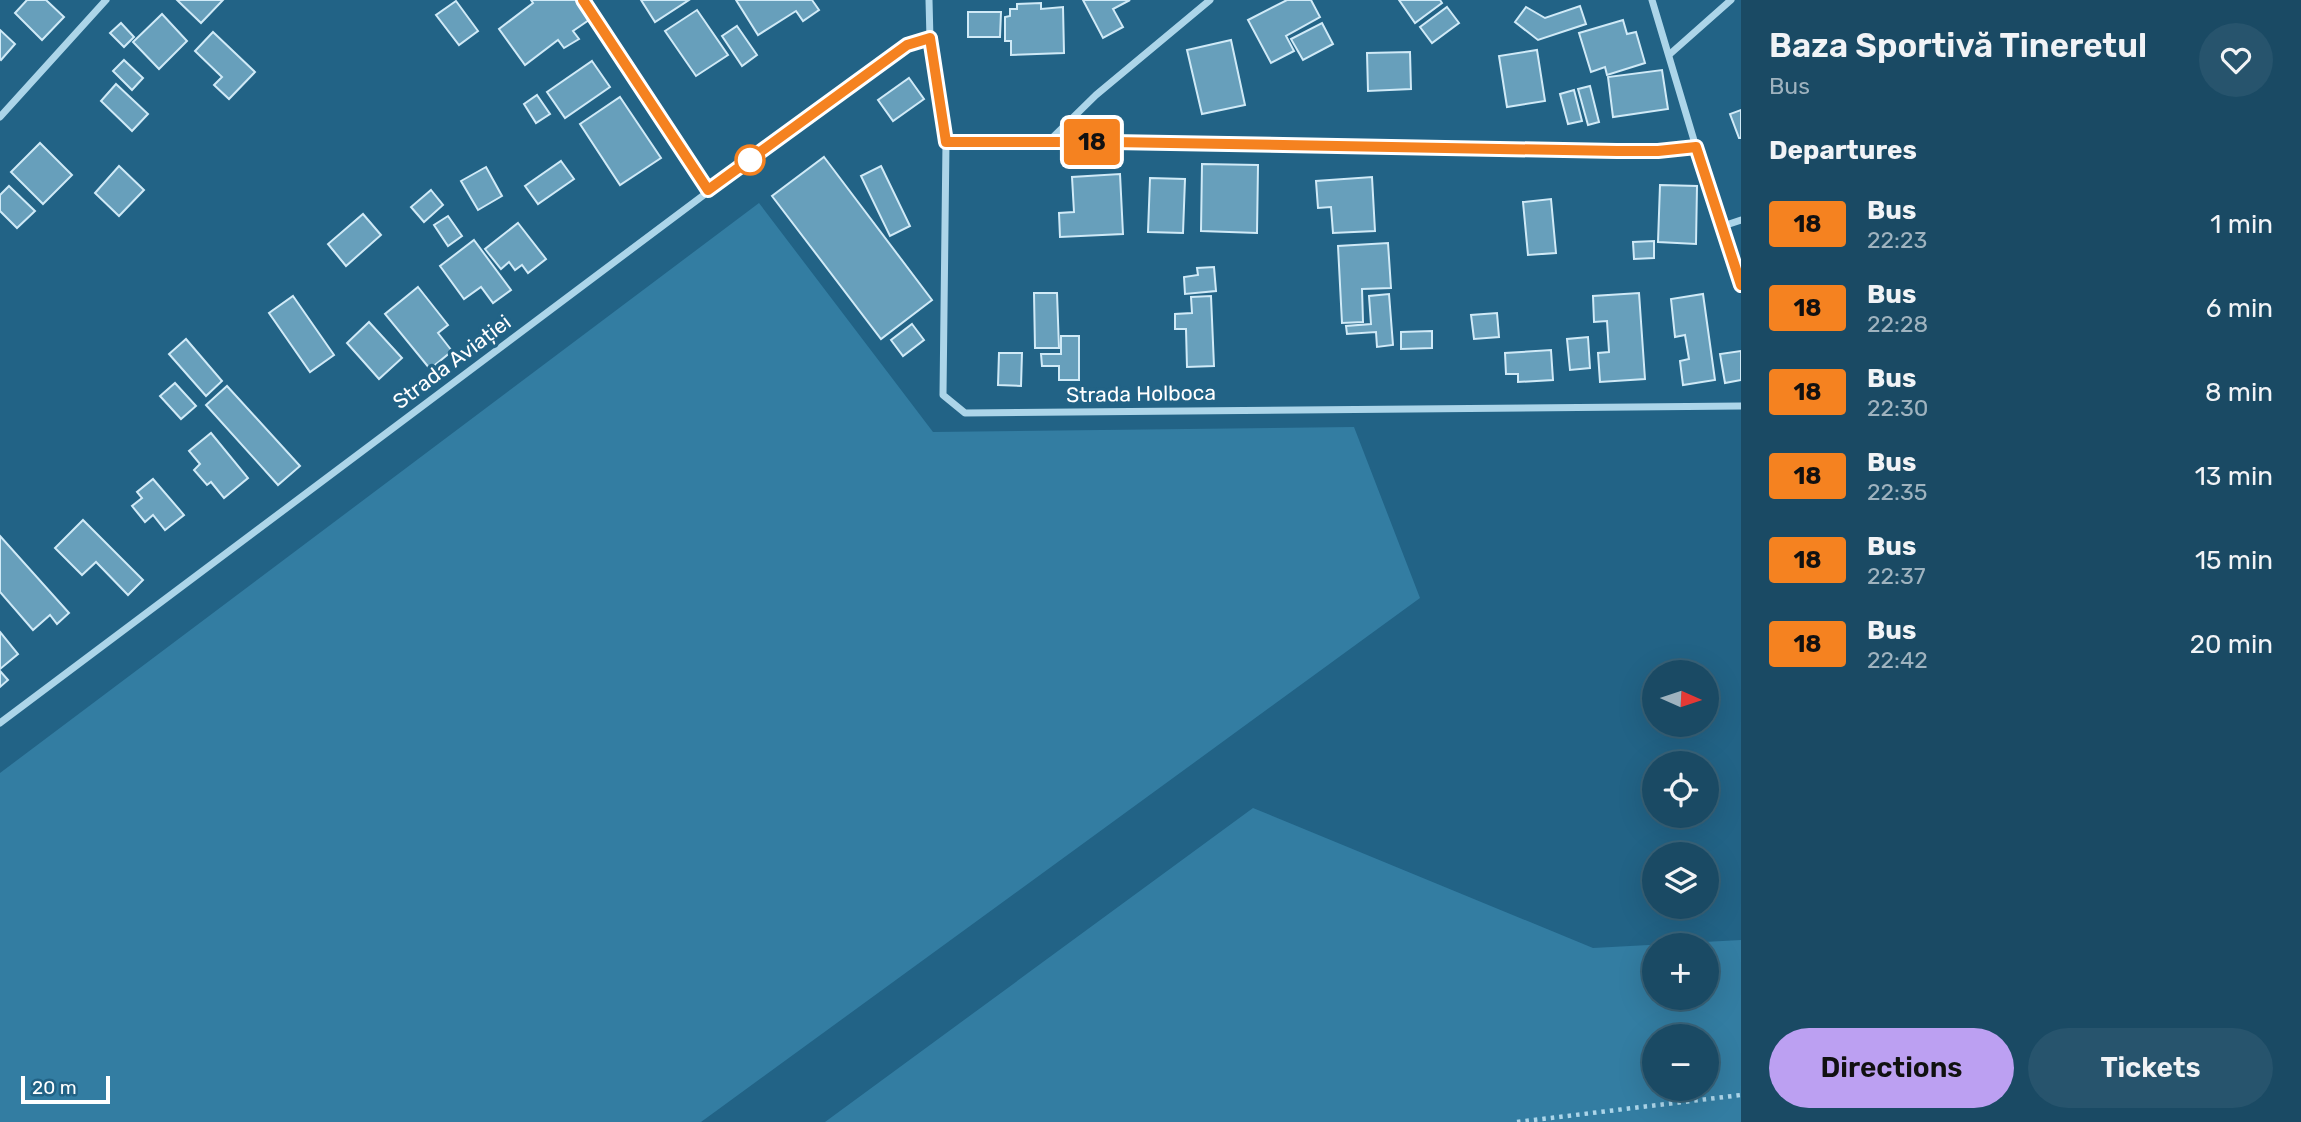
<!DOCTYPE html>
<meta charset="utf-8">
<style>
:root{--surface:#1a4a64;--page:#27546d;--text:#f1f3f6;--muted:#9fb3bf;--line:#386278;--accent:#bca0f2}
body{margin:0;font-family:Rubik,sans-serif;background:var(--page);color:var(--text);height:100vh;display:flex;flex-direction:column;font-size:26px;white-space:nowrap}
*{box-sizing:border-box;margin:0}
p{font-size:23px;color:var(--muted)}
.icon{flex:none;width:38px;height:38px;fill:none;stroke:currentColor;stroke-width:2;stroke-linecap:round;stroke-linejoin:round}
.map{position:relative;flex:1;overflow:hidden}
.drawer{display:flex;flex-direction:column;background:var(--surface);width:560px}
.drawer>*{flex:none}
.badge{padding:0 14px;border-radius:5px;font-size:24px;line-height:46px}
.needle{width:46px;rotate:93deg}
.fabs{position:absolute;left:1642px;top:660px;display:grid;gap:14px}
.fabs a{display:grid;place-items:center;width:77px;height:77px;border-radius:50%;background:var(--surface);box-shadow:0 7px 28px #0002,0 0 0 2px var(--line);font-size:35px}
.scale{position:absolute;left:21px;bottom:18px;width:89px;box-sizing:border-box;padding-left:7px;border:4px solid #fff;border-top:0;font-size:19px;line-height:24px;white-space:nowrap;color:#fff;-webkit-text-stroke:5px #226386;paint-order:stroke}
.map>.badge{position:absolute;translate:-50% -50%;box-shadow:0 0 0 4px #fff}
h2{padding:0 28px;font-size:26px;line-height:63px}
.round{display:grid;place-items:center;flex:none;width:74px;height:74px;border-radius:37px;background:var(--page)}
.head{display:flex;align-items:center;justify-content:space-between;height:119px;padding:0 28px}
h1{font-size:33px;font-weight:600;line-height:52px}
.action{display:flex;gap:14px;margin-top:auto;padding:14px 28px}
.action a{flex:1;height:80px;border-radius:42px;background:var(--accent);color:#111;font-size:28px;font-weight:600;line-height:80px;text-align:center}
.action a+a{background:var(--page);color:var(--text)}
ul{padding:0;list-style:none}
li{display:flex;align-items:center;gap:21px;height:84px;padding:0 28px}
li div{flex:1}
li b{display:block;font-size:26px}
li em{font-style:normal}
li .badge{min-width:77px;font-weight:700;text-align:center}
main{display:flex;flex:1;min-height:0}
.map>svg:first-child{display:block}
.green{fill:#337da2;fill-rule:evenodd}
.building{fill:#679fbb;stroke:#d0eaf7;stroke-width:2}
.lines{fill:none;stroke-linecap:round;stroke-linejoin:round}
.path{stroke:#acd5e9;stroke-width:4.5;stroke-dasharray:3.5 5;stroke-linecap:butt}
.street{stroke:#acd5e9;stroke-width:7}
.line-casing{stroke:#fff;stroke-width:16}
.line{stroke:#f58220;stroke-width:10}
.stop-dot{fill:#fff;stroke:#f58220;stroke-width:3.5}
.labels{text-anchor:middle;stroke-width:7;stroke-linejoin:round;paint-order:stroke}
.street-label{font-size:21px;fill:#fff;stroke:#226386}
</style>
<main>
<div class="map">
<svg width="1741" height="1122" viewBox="0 0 1741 1122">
<rect width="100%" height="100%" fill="#226386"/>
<!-- green -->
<g class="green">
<polygon points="759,203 933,432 1354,427 1420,598 701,1122 0,1122 0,773"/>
<path d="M1253,808L1593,948L1741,940V1122H825ZM1654,945H1706V998H1654ZM1654,1036H1706V1088H1654Z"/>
</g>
<!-- building -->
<g class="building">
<polygon points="27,0 46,0 64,17 42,40 15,13"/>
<polygon points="177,0 223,0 201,23"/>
<polygon points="531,0 576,0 589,20 573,31 579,39 564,48 558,40 525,65 499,29 533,3"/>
<polygon points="641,0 689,0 655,22"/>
<polygon points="736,0 812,0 819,10 803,21 796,11 758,35"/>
<polygon points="1083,0 1130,0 1113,9 1123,27 1103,38"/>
<polygon points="1287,0 1311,0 1320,17 1286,36 1294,51 1271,63 1248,20"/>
<polygon points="1399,0 1440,0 1442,3 1415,23"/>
<polygon points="456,1 478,31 459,45 436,15"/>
<polygon points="1041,3 1041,9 1063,7 1064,53 1011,55 1011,41 1005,41 1005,17 1010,16 1010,9 1017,9 1017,4"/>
<polygon points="1580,6 1586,24 1538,40 1515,22 1526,7 1545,18"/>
<polygon points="1447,7 1459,23 1432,43 1420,27"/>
<polygon points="697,10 728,55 696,76 665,31"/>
<polygon points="968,12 1001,12 1000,37 968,37"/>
<polygon points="162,14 187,41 159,69 133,42"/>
<polygon points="1623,20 1627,34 1636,32 1645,63 1607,75 1605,67 1591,72 1579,33"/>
<polygon points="121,23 134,37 124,47 110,33"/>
<polygon points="1322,23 1333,44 1303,60 1291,39"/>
<polygon points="737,26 757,55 742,66 722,36"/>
<polygon points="0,30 15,44 1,60 0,59"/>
<polygon points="213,32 255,72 229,99 214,85 222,77 195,51"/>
<polygon points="1231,40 1245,105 1202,114 1187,50"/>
<polygon points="1537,50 1545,101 1507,107 1499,56"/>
<polygon points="1410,52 1411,89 1368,91 1367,53"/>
<polygon points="124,60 143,78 132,90 113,71"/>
<polygon points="592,61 610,87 565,118 547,92"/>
<polygon points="1662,70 1668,109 1613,117 1608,77"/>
<polygon points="909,78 924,99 893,121 878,100"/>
<polygon points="116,84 148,114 132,131 101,101"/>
<polygon points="1590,86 1599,122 1588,125 1578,89"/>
<polygon points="1574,90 1582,121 1568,124 1560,94"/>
<polygon points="537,95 550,114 536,123 524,104"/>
<polygon points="620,97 661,158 620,185 580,124"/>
<polygon points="1741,110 1741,138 1739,138 1730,114"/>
<polygon points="40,143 72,175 43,204 11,172"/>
<polygon points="824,157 932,300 881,339 772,196"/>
<polygon points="561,161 574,179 538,204 525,186"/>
<polygon points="1202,164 1258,165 1257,233 1201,231"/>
<polygon points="119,166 144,190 119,216 95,193"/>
<polygon points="881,166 910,226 890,236 861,176"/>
<polygon points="486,167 502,196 478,210 461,181"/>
<polygon points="1120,174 1123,234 1060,237 1059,213 1074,212 1072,177"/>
<polygon points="1372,177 1375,231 1333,233 1331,207 1318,208 1316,181"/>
<polygon points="1150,178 1185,179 1183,233 1148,232"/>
<polygon points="1660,185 1697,186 1696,244 1658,242"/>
<polygon points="9,186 35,211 17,228 0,211 0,195"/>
<polygon points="431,190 443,205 424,222 411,207"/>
<polygon points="1551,199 1556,253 1528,255 1523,202"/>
<polygon points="363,214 381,235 346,266 328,244"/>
<polygon points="448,216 462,236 448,246 434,225"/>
<polygon points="518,223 546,259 528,273 522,265 515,270 509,262 501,269 485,249"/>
<polygon points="474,240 511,290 493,303 481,287 464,299 440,266"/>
<polygon points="1654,241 1654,258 1634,259 1633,242"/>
<polygon points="1388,243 1391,288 1362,289 1363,322 1342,323 1338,246"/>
<polygon points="1214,267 1216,291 1185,294 1184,277 1198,275 1197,268"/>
<polygon points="418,287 448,325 438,333 452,351 430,369 385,314"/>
<polygon points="1034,293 1057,293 1059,348 1035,348"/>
<polygon points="1639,293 1645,379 1600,382 1598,353 1609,352 1607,321 1594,322 1593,296"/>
<polygon points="1389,294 1393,345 1377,347 1376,332 1347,334 1346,326 1371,324 1369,296"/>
<polygon points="1703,294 1715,380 1683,385 1680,361 1689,359 1685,335 1675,337 1671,299"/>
<polygon points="293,296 334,355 310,372 269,313"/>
<polygon points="1211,296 1214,366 1187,367 1186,329 1175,329 1175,314 1192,313 1191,297"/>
<polygon points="1497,313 1499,337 1474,339 1471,315"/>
<polygon points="369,322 402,358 379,379 347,343"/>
<polygon points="912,324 924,340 903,356 891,340"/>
<polygon points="1432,331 1432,348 1401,349 1401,332"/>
<polygon points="1061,336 1079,336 1079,380 1059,380 1059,366 1042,366 1041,354 1061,354"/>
<polygon points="1588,337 1590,368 1570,370 1567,339"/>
<polygon points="186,339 222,381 206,396 169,354"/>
<polygon points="1551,350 1553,380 1518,382 1518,374 1506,374 1505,353"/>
<polygon points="1741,351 1741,380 1725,383 1720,354"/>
<polygon points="999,353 1022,353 1021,386 998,385"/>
<polygon points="175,383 196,406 181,419 160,396"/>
<polygon points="227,386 300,466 278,485 206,405"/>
<polygon points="211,433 248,478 224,498 211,482 207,485 194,470 200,464 189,451"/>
<polygon points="153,479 184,515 165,530 153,515 145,522 132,506 142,498 137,492"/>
<polygon points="83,520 143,580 128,595 96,562 82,575 55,548"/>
<polygon points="0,536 69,613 57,624 50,615 33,630 0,592"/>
<polygon points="0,632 18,654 0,669"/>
<polygon points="0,671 8,680 0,687"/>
</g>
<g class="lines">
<!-- path -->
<polyline class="path" points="1517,1122 1741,1095"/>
<!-- street -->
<g class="street">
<polyline points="583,0 708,190"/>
<polyline points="929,0 930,39 946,142 943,395 965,413 1741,406"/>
<polyline points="1652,0 1696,147 1741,285"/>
<polyline points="1670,54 1731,0"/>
<polyline points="0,117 106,0"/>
<polyline points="946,142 1617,151 1658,151 1696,147"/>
<polyline points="1048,142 1096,95 1210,0"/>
<polyline points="1723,226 1741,220"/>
<polyline points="0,723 845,89 907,45 930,39"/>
</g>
</g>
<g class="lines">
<!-- line casing -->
<g class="line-casing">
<polyline id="line" points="583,0 708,190 907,45 930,38 946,142 1112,142 1617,151 1658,151 1696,147 1741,285"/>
</g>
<!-- line -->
<use href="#line" class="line"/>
</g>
<!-- markers -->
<circle class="stop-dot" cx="750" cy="160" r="14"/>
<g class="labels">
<!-- street labels -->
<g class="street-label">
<text transform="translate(452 362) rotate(-37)" y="7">Strada Aviației</text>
<text transform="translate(1141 394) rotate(-1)" y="7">Strada Holboca</text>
</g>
</g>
</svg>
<div class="fabs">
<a><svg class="needle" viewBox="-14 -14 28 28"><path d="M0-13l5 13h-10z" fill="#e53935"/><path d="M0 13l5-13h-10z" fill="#9fb3bf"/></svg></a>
<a><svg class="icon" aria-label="locate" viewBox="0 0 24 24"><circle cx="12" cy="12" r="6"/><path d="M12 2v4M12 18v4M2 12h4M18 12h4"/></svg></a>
<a><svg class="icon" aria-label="layers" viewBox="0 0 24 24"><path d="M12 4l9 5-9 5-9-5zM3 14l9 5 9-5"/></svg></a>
<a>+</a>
<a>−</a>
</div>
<div class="scale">20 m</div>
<b class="badge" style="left:1092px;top:142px;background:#f58220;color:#111">18</b>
</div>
<section class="drawer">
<div class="head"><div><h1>Baza Sportivă Tineretul</h1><p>Bus</p></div><a class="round"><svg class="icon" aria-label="heart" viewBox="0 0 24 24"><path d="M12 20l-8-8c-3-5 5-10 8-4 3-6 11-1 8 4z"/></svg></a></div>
<h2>Departures</h2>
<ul>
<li><span class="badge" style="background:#f58220;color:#111">18</span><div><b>Bus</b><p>22:23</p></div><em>1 min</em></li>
<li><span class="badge" style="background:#f58220;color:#111">18</span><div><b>Bus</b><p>22:28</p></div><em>6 min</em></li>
<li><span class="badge" style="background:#f58220;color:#111">18</span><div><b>Bus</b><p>22:30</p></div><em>8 min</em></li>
<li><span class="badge" style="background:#f58220;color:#111">18</span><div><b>Bus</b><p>22:35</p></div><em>13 min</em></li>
<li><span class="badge" style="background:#f58220;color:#111">18</span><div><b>Bus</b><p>22:37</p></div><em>15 min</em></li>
<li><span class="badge" style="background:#f58220;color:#111">18</span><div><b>Bus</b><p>22:42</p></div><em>20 min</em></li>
</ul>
<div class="action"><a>Directions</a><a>Tickets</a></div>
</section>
</main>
